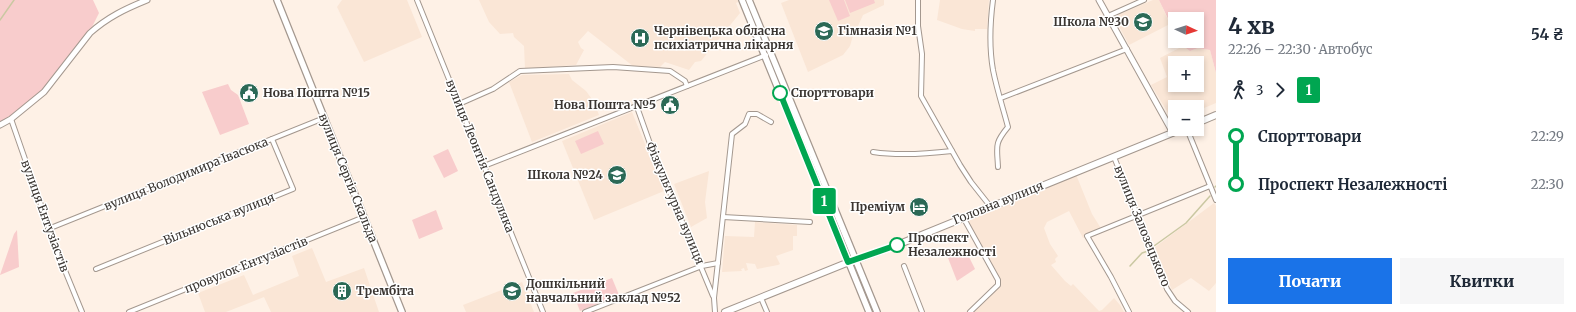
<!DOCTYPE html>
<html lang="uk">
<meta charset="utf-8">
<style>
:root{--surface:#fff;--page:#f6f6f7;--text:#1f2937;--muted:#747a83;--accent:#1a73e8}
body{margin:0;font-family:Merriweather,serif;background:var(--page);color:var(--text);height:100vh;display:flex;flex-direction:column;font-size:15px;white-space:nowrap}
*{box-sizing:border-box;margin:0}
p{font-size:13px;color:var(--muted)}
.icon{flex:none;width:22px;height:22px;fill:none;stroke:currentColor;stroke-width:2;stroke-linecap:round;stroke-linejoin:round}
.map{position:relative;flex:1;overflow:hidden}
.sheet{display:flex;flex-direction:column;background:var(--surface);width:360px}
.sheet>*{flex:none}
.badge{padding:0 8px;border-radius:3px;font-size:14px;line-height:26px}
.needle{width:26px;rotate:93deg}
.fabs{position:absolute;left:1168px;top:12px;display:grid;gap:8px}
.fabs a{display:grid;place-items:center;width:36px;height:36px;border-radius:0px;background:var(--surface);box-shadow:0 2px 6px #0003;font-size:20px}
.map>.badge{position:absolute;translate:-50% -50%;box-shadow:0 0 0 2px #fff}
.legs{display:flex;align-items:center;gap:6px;height:44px;padding:0 12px;font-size:13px}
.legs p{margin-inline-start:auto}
.overview{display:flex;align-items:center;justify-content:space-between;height:68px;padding:0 12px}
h1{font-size:22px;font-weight:800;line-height:30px}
.action{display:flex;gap:8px;margin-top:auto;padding:8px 12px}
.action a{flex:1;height:46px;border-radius:0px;background:var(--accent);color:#fff;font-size:16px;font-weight:800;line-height:46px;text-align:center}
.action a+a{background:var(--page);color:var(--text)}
ul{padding:0 12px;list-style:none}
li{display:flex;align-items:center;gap:14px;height:48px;font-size:15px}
li i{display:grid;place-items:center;width:6px;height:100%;margin:0 5px;background:currentColor}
li i::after{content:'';width:10px;height:10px;margin:-5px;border:3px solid;border-radius:50%;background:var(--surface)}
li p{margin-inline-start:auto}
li:first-child i{background:linear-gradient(#0000 50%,currentColor 0)}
li:last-child i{background:linear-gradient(currentColor 50%,#0000 0)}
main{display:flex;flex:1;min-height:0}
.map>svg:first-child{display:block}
.built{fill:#fae6d6;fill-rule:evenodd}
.green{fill:#f8cccc}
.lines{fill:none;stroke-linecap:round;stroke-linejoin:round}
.stream{stroke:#cac8a2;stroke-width:1.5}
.minor-casing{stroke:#a4988f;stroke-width:6}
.tertiary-casing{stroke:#a4988f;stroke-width:7}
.secondary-casing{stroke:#a4988f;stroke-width:8}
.primary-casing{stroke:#a4988f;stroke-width:8}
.minor{stroke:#fff;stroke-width:4}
.tertiary{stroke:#fff;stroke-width:5}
.secondary{stroke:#fff;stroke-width:5.5}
.primary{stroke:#fff;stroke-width:6}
.line-1-casing{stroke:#fff;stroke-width:9}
.line-1{stroke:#00a651;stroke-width:6}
.stop-1-dot{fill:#fff;stroke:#00a651;stroke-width:2}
.labels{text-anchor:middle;stroke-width:3;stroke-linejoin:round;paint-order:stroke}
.poi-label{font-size:12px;font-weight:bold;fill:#3a3531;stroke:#fff;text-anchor:start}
.stop-label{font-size:12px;font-weight:bold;fill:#3a3531;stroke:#fff;text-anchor:start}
.street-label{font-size:12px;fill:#3a3531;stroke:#fff}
</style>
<main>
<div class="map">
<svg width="1216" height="312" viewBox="0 0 1216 312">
<rect width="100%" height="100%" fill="#fef1e6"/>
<!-- built -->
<g class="built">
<polygon points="342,0 407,0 422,37 364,62 337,7"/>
<polygon points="479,0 742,0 736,3 740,13 701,61 695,62 689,70 665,62 660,67 633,66 588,31 578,42 581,48 584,50 576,65 525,69 524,46 514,37 513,33 500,34 489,22"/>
<polygon points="789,0 884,0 884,5 863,15 852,39 850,46 843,55 808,72 781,3"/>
<polygon points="940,0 989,0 987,29 975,29 975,31 962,29 937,20"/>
<polygon points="1153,0 1159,0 1170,24 1129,45 1114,17 1115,16"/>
<path d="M1183,46L1190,51L1198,48L1210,50L1216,73V103L1197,111V107H1175V120L1173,121L1151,85L1167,77L1160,58ZM1175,63H1197V85H1175Z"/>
<polygon points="569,74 572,80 586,91 594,102 599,115 532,142 509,82 522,75"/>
<polygon points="632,112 664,191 594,220 562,141"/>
<polygon points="709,171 705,202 707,218 691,227 674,184"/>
<polygon points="1075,172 1092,214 1102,230 1083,238 1069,211 1047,222 1044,228 1050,244 1058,256 1055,259 1056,262 1051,265 1065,281 1071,286 1073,284 1099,311 1102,310 1114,298 1120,305 1124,312 970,312 998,285 999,280 963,217"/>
<polygon points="1214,203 1216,206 1216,283 1209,291 1191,278 1172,290 1154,248"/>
<polygon points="755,222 797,225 797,236 793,236 793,250 776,256 780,264 778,265 757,269 755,264 746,263 748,270 745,271 744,268 741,269 742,271 722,272 725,236 754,237"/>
<polygon points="312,248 326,282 364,268 379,312 271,312 264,297 226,312 205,312 198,293 244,275 253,295 299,276 292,256"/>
<polygon points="522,282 534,312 466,312 463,305"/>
</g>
<!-- green -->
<g class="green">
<polygon points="0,0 93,0 99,13 89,33 43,92 0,125"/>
<polygon points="829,0 844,0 850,16 838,21"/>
<polygon points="845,0 874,0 875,3 850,13"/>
<polygon points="1159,0 1216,0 1216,73 1210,50 1198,48 1190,51 1183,46 1180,41 1197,41 1197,19 1175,19 1175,33"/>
<polygon points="228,84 231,90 238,95 249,124 220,135 202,92"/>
<polygon points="598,131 604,144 581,154 575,141"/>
<polygon points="448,149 458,171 444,178 433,156"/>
<polygon points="436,210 443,229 419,239 412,220"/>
<polygon points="17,230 19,267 0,275 14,234"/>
<polygon points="966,251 975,269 957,281 948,258"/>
<polygon points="612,278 619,295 580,311 573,293"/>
</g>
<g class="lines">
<!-- stream -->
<g class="stream">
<polyline points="0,20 14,0"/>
<polyline points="1215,187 1216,186"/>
<polyline points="1154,246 1186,223 1210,196"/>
<polyline points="1130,266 1142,253 1148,251"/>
</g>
<!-- minor casing -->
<g class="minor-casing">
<g id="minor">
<polyline points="417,0 543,312"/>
<polyline points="918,0 918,26 922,54 921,96 960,165 971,182 990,206"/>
<path d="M993,0C990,23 989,47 993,70C997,90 1003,108 1008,127C994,144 997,146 998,167"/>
<polyline points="1108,16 1144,0"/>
<polyline points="1001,98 1127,49"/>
<polyline points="459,104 493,89 520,71 613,67 670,71 685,81 687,86"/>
<polyline points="637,107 653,152 713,296"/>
<polyline points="11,119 57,251 82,312"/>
<polyline points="1187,129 1216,200"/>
<path d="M873,152C899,156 926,154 952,151"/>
<polyline points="1114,157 1167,289 1175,301 1188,312"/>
<polyline points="484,166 766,55"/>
<polyline points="723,217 810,222"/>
<polyline points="963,217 998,280 998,285 970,312"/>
<polyline points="48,229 324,118"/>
<polyline points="904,266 922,312"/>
<polyline points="96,269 293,189 272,139"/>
<polyline points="761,298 767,312"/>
<polyline points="129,312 364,217"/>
<polyline points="585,312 702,266 718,263"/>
<polyline points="715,312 714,298 732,134 745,124 749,114 757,114 771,122"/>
<polyline points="1129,312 1111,277 1087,236 1210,186"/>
</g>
</g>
<!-- tertiary casing -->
<g class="tertiary-casing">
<g id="tertiary">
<polyline points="1099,0 1173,133"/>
<path d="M0,125L11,119L44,92L90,33C108,17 125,9 147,0"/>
</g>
</g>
<!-- secondary casing -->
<g class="secondary-casing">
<g id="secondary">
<polyline points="277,0 402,312"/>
<polyline points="742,0 869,312"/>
<polyline points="749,0 877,312"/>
</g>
</g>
<!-- primary casing -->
<g class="primary-casing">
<g id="primary">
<polyline points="1197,123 1216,115"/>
<polyline points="725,312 849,262 897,245 1182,129"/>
</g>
</g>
<!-- minor -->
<use href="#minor" class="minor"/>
<!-- tertiary -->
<use href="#tertiary" class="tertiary"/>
<!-- secondary -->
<use href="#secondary" class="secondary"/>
<!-- primary -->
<use href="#primary" class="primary"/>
</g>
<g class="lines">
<!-- line-1 casing -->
<g class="line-1-casing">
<polyline id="line-1" points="780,93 848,262 897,245"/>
</g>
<!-- line-1 -->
<use href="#line-1" class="line-1"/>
</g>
<!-- icons -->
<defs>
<g id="school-disc" transform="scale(1)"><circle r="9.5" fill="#2b6956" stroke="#fff"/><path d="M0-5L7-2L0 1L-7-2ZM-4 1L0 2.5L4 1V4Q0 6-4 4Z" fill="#fff"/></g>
<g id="hospital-disc" transform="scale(1)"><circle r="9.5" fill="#2b6956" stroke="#fff"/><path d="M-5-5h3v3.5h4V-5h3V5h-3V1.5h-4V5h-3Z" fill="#fff"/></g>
<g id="civic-disc" transform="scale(1)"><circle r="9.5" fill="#2b6956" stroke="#fff"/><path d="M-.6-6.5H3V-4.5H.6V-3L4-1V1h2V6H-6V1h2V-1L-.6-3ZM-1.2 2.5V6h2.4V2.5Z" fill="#fff"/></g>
<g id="hotel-disc" transform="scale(1)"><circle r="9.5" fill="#2b6956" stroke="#fff"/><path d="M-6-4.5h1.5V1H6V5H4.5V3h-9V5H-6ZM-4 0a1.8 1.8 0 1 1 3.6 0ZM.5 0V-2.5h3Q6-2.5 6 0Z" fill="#fff"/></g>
<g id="building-disc" transform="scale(1)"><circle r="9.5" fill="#2b6956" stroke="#fff"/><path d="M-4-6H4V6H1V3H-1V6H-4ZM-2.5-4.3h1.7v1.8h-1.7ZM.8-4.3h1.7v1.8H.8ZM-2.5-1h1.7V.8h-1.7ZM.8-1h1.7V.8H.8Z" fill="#fff"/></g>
</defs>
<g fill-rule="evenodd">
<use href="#school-disc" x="1143" y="22"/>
<use href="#school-disc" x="824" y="31"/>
<use href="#hospital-disc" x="640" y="38"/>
<use href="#civic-disc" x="249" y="93"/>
<use href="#civic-disc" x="670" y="105"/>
<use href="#school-disc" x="617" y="175"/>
<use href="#hotel-disc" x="919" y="207"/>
<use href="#building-disc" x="342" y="291"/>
<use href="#school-disc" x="512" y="291"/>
</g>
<!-- markers -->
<g class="stop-1-dot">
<circle cx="780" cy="93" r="7"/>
<circle cx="897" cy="245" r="7"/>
</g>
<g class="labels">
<!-- poi labels -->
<g class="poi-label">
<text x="1129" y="26" text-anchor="end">Школа №30</text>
<text x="654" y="35">Чернівецька обласна<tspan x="654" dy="14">психіатрична лікарня</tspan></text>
<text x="838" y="35">Гімназія №1</text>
<text x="263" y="97">Нова Пошта №15</text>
<text x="656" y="109" text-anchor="end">Нова Пошта №5</text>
<text x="603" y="179" text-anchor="end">Школа №24</text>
<text x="905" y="211" text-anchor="end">Преміум</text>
<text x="526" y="288">Дошкільний<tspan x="526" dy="14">навчальний заклад №52</tspan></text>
<text x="356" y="295">Трембіта</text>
</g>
<!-- stop labels -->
<g class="stop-label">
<text x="791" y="97">Спорттовари</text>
<text x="908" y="242">Проспект<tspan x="908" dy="14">Незалежності</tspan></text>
</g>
<!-- street labels -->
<g class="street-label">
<text transform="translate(480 156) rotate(68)" y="4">вулиця Леонтія Сандуляка</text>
<text transform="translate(186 174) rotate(-22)" y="4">вулиця Володимира Івасюка</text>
<text transform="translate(348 178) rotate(68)" y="4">вулиця Сергія Скальда</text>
<text transform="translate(675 203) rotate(67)" y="4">Фізкультурна вулиця</text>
<text transform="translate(998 203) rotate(-22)" y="4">Головна вулиця</text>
<text transform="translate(45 216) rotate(70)" y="4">вулиця Ентузіастів</text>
<text transform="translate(219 219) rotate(-22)" y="4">Вільнюська вулиця</text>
<text transform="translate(1142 226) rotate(68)" y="4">вулиця Залозецького</text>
<text transform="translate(246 265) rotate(-22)" y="4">провулок Ентузіастів</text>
</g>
</g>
</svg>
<div class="fabs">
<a><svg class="needle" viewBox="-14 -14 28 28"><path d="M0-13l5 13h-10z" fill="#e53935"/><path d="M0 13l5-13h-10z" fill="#747a83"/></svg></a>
<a>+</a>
<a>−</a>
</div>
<b class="badge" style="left:824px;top:201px;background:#00a651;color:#fff">1</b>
</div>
<section class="sheet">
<div class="overview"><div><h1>4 хв</h1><p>22:26 – 22:30 · Автобус</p></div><b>54 ₴</b></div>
<div class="legs"><svg class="icon" aria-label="walk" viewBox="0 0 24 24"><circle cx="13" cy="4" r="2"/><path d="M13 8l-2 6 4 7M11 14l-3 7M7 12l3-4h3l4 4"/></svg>3<svg class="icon" aria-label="forward" viewBox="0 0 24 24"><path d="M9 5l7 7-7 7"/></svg><b class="badge" style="background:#00a651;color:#fff">1</b></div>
<ul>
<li><i style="color:#00a651"></i><b>Спорттовари</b><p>22:29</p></li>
<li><i style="color:#00a651"></i><b>Проспект Незалежності</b><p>22:30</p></li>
</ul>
<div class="action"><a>Почати</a><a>Квитки</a></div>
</section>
</main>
